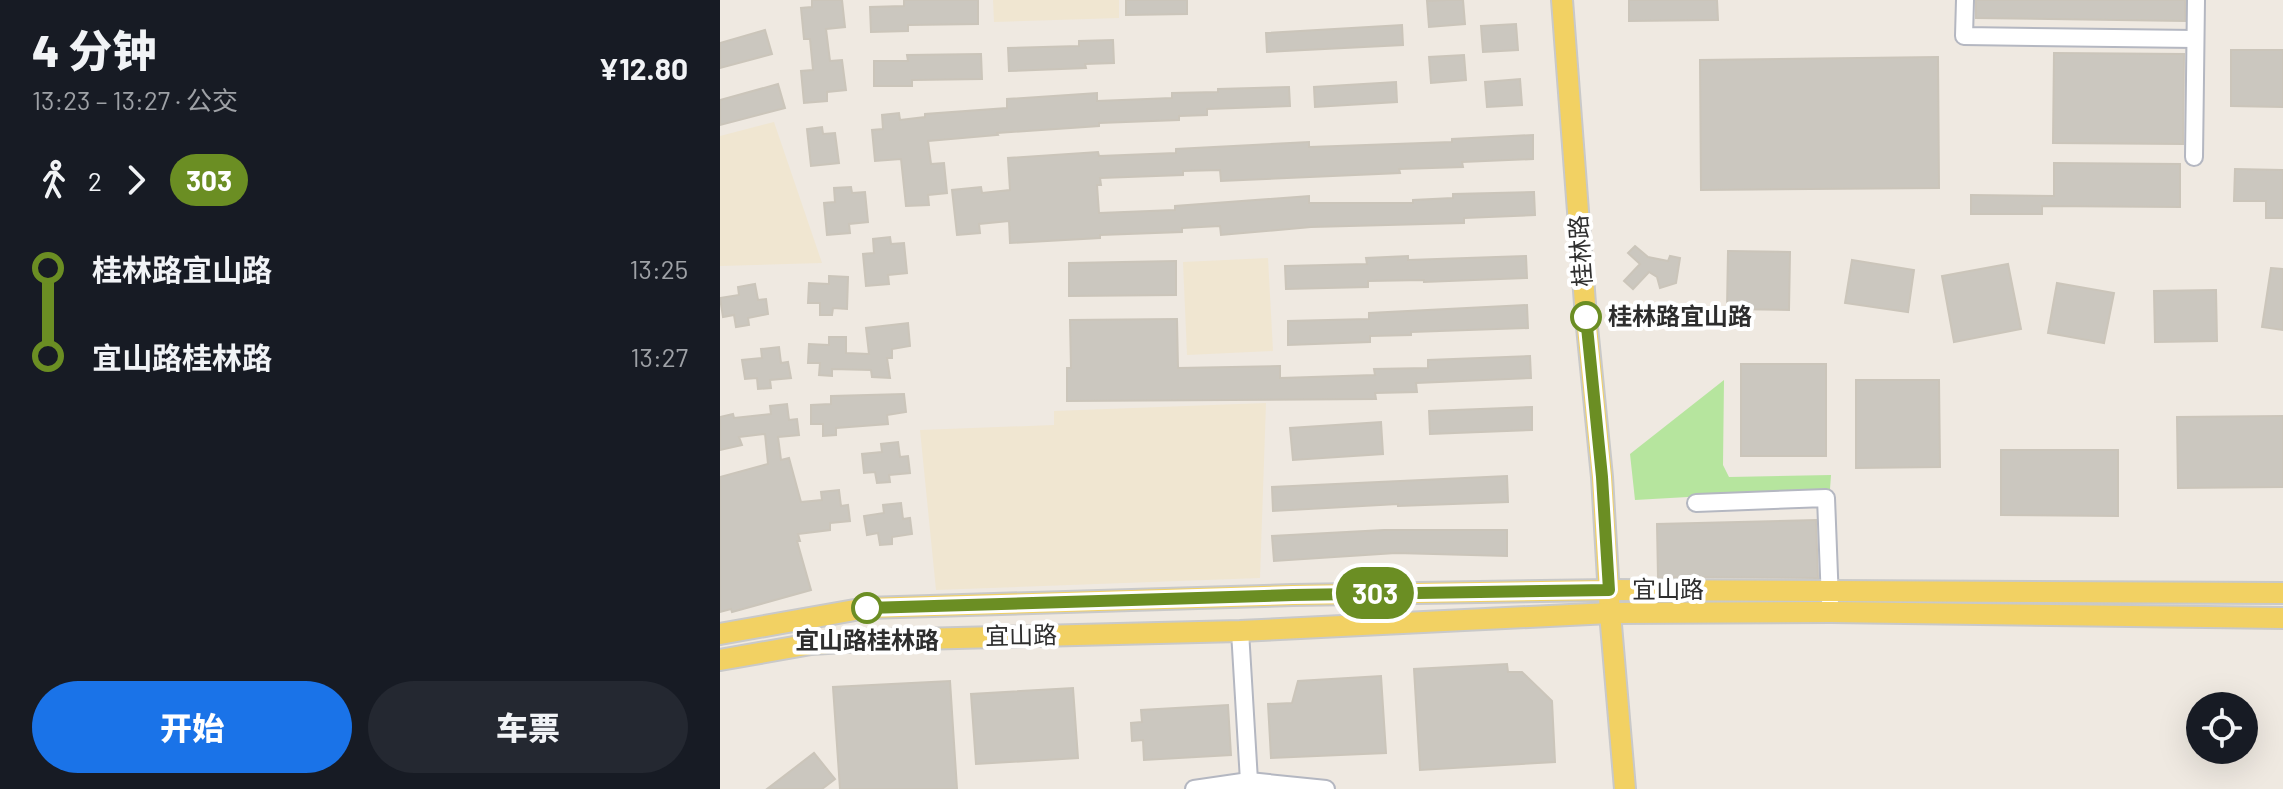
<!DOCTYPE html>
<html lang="zh">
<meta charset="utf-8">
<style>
:root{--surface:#171b24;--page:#242831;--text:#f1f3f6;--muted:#9ea1a6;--accent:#1a73e8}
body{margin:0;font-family:Barlow,"Noto Sans SC",sans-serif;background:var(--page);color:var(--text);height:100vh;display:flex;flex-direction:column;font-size:30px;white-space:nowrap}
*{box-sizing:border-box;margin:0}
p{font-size:26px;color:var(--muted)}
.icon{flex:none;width:44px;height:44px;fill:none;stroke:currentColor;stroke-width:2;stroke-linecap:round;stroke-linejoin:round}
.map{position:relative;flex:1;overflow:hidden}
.sheet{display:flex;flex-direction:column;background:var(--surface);width:720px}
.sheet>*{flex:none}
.badge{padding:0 16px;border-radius:26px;font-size:28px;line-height:52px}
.tools{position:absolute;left:1466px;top:692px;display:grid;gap:16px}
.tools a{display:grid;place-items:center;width:72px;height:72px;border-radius:50%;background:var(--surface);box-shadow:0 8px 32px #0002;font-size:40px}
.map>.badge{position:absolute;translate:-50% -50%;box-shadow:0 0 0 4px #fff}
.legs{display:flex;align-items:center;gap:12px;height:88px;padding:0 32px;font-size:26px}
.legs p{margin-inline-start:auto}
.overview{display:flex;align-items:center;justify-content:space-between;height:136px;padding:0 32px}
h1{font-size:44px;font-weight:800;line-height:60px}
.cta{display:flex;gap:16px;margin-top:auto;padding:16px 32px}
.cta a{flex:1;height:92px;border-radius:48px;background:var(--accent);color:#fff;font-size:32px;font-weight:800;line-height:92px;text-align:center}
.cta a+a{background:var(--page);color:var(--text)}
ul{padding:0 32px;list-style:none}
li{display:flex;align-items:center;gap:28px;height:88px;font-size:30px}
li i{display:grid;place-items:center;width:12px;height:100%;margin:0 10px;background:currentColor}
li i::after{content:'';width:20px;height:20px;margin:-10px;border:6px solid;border-radius:50%;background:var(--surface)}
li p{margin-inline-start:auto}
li:first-child i{background:linear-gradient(#0000 50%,currentColor 0)}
li:last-child i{background:linear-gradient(currentColor 50%,#0000 0)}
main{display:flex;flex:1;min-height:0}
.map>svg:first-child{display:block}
.education{fill:#f0e6d1}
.green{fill:#b6e59e}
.building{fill:#cbc7bf;stroke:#cbc5ba;stroke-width:2}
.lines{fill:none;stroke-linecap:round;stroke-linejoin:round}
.minor-casing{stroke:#b4b7c1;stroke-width:20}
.major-casing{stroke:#c9c9c9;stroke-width:24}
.minor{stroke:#fff;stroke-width:16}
.major{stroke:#f2d163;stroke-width:20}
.line-1-casing{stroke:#fff;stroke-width:18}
.line-1{stroke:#6b8e23;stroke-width:12}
.stop-1-dot{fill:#fff;stroke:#6b8e23;stroke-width:4}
.labels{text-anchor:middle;stroke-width:8;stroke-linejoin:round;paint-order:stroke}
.street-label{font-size:24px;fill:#2e2e2e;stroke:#fff}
.stop-label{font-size:24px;font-weight:bold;fill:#2e2e2e;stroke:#fff;text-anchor:start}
</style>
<main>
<section class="sheet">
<div class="overview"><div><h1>4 分钟</h1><p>13:23 – 13:27 · 公交</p></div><b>¥12.80</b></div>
<div class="legs"><svg class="icon" aria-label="walk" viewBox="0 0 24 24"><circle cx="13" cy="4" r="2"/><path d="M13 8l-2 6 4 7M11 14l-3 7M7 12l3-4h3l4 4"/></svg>2<svg class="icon" aria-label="forward" viewBox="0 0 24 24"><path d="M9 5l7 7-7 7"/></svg><b class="badge" style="background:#6b8e23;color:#fff">303</b></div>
<ul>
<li><i style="color:#6b8e23"></i><b>桂林路宜山路</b><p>13:25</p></li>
<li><i style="color:#6b8e23"></i><b>宜山路桂林路</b><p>13:27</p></li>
</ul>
<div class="cta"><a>开始</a><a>车票</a></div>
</section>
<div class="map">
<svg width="1563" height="789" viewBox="0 0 1563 789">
<rect width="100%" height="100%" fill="#efe9e1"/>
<!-- education -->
<g class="education">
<polygon points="273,0 399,0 399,18 274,22"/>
<polygon points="54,122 102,263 0,266 0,136"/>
<polygon points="548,258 553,351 467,355 463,262"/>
<polygon points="546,403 540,578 216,590 200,430 334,425 334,411"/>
</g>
<!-- green -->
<polygon class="green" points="1004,380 1003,465 1009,477 1111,475 1110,489 915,500 910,454"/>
<!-- building -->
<g class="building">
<polygon points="92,0 122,0 125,27 106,29 110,61 122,60 126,90 107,92 107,101 84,103 81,71 93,70 90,39 84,39 81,8 92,7"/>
<polygon points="184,0 258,0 258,24 188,25 188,31 151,32 150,7 184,6"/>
<polygon points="406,0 467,0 467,14 406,15"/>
<polygon points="726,0 743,0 745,24 709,27 707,1"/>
<polygon points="909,0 997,0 998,20 909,21"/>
<polygon points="1256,0 1465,0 1465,21 1256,18"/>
<polygon points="796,24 798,50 763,52 761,26"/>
<polygon points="682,25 683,45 547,52 546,33"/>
<polygon points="45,30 52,54 0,68 0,43"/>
<polygon points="393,40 394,63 365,64 366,68 289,71 288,48 359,46 359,41"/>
<polygon points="1511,50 1563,50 1563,107 1511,106"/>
<polygon points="1334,53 1464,54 1463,144 1333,143"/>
<polygon points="261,54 262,79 192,80 192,86 154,86 154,61 188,61 187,55"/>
<polygon points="744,55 746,80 711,83 709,57"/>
<polygon points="1218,57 1219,188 981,190 980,60"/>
<polygon points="800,79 802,105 767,107 765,82"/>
<polygon points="676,82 677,102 595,107 594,87"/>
<polygon points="58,84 65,108 0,125 0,100"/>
<polygon points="569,87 570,106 487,109 487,115 459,116 459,120 379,123 379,126 277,133 278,135 208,141 211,164 224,163 227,193 208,195 209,205 186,206 181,159 155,161 152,130 163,129 162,115 179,113 180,120 205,117 205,114 287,108 287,99 377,93 377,101 452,98 452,93 498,92 498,89"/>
<polygon points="102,127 103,134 115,133 119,163 91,166 87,129"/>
<polygon points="813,135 813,159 742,162 743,167 679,169 680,173 501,181 500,170 463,171 463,175 380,178 381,185 377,185 379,213 455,210 455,206 589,196 589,203 693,203 693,200 733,198 733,194 814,192 815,215 744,218 744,223 591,227 501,235 500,226 462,228 462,232 380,235 380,238 290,243 289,221 259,224 260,233 237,235 232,190 261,187 262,193 290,190 288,158 378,152 379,156 456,153 456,149 589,142 589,147 732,142 732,139"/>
<polygon points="1334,163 1460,164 1460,207 1322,206 1322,214 1251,214 1251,195 1334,196"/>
<polygon points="1515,169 1563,170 1563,218 1546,218 1546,201 1514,201"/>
<polygon points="131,187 132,193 145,192 148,222 129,224 130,233 107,235 104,203 115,202 114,188"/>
<polygon points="170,237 171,244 184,243 187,273 168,275 169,284 146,286 143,254 154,253 153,239"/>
<polygon points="915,246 928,257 948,261 950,256 960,258 956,283 940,288 937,277 929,272 913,289 904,281 920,264 908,253"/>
<polygon points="1008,251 1070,252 1069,310 1007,309"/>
<polygon points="688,256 688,260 806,256 807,278 704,282 704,280 648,281 648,287 566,289 565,266 647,264 646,258"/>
<polygon points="1132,260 1194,270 1188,312 1125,303"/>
<polygon points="456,261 456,295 349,296 349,263"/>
<polygon points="1288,264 1301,329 1234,342 1222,276"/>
<polygon points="1551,268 1563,269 1563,330 1542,327"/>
<polygon points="109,276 128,277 127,309 113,308 112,315 100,315 100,303 88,303 89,283 109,284"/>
<polygon points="1337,283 1394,293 1384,343 1328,333"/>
<polygon points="35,284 38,300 46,299 48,314 28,318 29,325 16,327 14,315 3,317 0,298 19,295 18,287"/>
<polygon points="1496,290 1497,341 1435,342 1434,291"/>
<polygon points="807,305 808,328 691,332 691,335 650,336 650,342 568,345 568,321 649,319 649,313"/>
<polygon points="457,319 458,368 560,366 560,378 655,375 654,369 708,368 708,360 810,356 811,378 696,383 697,392 655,393 656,399 347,401 347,368 351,368 350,320"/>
<polygon points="188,323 190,346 172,349 172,358 167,358 170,378 152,377 151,370 112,369 112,376 99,375 100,363 88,363 89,344 109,345 109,337 126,337 126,353 149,354 146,328"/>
<polygon points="59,347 61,363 68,362 71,378 50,380 51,388 38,389 37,378 25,379 22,360 42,358 41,349"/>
<rect x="1021" y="364" width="85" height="92"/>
<polygon points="1136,380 1219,380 1220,467 1136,468"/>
<polygon points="184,394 186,412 167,415 168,424 116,428 116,435 103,436 103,424 91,424 91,405 111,404 111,396"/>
<polygon points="67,404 69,420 77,419 79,435 58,437 61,460 69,458 81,502 102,500 101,492 119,490 121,506 128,505 130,521 110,523 110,530 78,534 80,541 77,541 91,590 12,612 11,609 0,612 0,477 48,464 45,434 19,437 22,445 0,450 0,417 13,414 14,418 51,414 50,406"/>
<polygon points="812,407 812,430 710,434 709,411"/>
<polygon points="1563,416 1563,487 1458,488 1457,417"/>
<polygon points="661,422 663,454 573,460 570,428"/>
<polygon points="178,442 180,457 188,456 190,473 169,475 170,482 157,483 155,472 144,473 142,454 162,452 161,444"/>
<polygon points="1281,450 1398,450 1398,516 1281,515"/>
<polygon points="787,476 788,502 678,506 678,504 553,511 552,487"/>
<polygon points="181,503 183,519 190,518 192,534 172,537 172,544 160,545 158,533 147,535 144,516 164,513 163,505"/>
<polygon points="1096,520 1098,578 938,577 937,524"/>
<polygon points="664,530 787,530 787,556 676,553 554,561 552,536"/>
<polygon points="787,664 788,672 802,672 832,701 835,762 700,770 694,669"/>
<polygon points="661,676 666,753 551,758 548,704 572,703 578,681"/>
<polygon points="230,681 237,789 120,789 113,687"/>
<polygon points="353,688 358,758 256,764 251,694"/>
<polygon points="508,705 511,755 424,760 423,740 412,741 411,723 422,722 421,710"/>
<polygon points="94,753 115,779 102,789 47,789"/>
</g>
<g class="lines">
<!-- minor casing -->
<g class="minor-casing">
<g id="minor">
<polyline points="1245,0 1244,36 1475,39"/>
<polyline points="1474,157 1476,0"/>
<polyline points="976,503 1106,498 1110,601"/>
<polyline points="520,631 529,781"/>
<polyline points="474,789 529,781 606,789"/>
</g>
</g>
<!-- major casing -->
<g class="major-casing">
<g id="major">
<polyline points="842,0 866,317 882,477 890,613 905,789"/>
<polyline points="0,634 146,608 573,595 889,590 1563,593"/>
<polyline points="0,660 91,644 157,640 520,631 890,613 1111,612 1563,618"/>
</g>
</g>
<!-- minor -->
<use href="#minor" class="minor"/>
<!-- major -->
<use href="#major" class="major"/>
</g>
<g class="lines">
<!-- line-1 casing -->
<g class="line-1-casing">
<polyline id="line-1" points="147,608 573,595 889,590 882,477 866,317"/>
</g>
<!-- line-1 -->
<use href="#line-1" class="line-1"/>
</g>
<!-- markers -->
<g class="stop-1-dot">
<circle cx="866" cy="317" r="14"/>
<circle cx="147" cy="608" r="14"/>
</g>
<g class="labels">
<!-- street labels -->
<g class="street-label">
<text transform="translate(861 251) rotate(-94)" y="8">桂林路</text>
<text x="948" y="598">宜山路</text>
<text transform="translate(301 636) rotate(-1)" y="8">宜山路</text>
</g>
<!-- stop labels -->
<g class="stop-label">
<text x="888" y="325">桂林路宜山路</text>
<text x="147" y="649" text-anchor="middle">宜山路桂林路</text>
</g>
</g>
</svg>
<div class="tools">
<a><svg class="icon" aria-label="locate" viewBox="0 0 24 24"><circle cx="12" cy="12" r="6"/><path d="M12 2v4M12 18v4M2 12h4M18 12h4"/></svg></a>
</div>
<b class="badge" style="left:655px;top:593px;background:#6b8e23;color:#fff">303</b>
</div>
</main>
